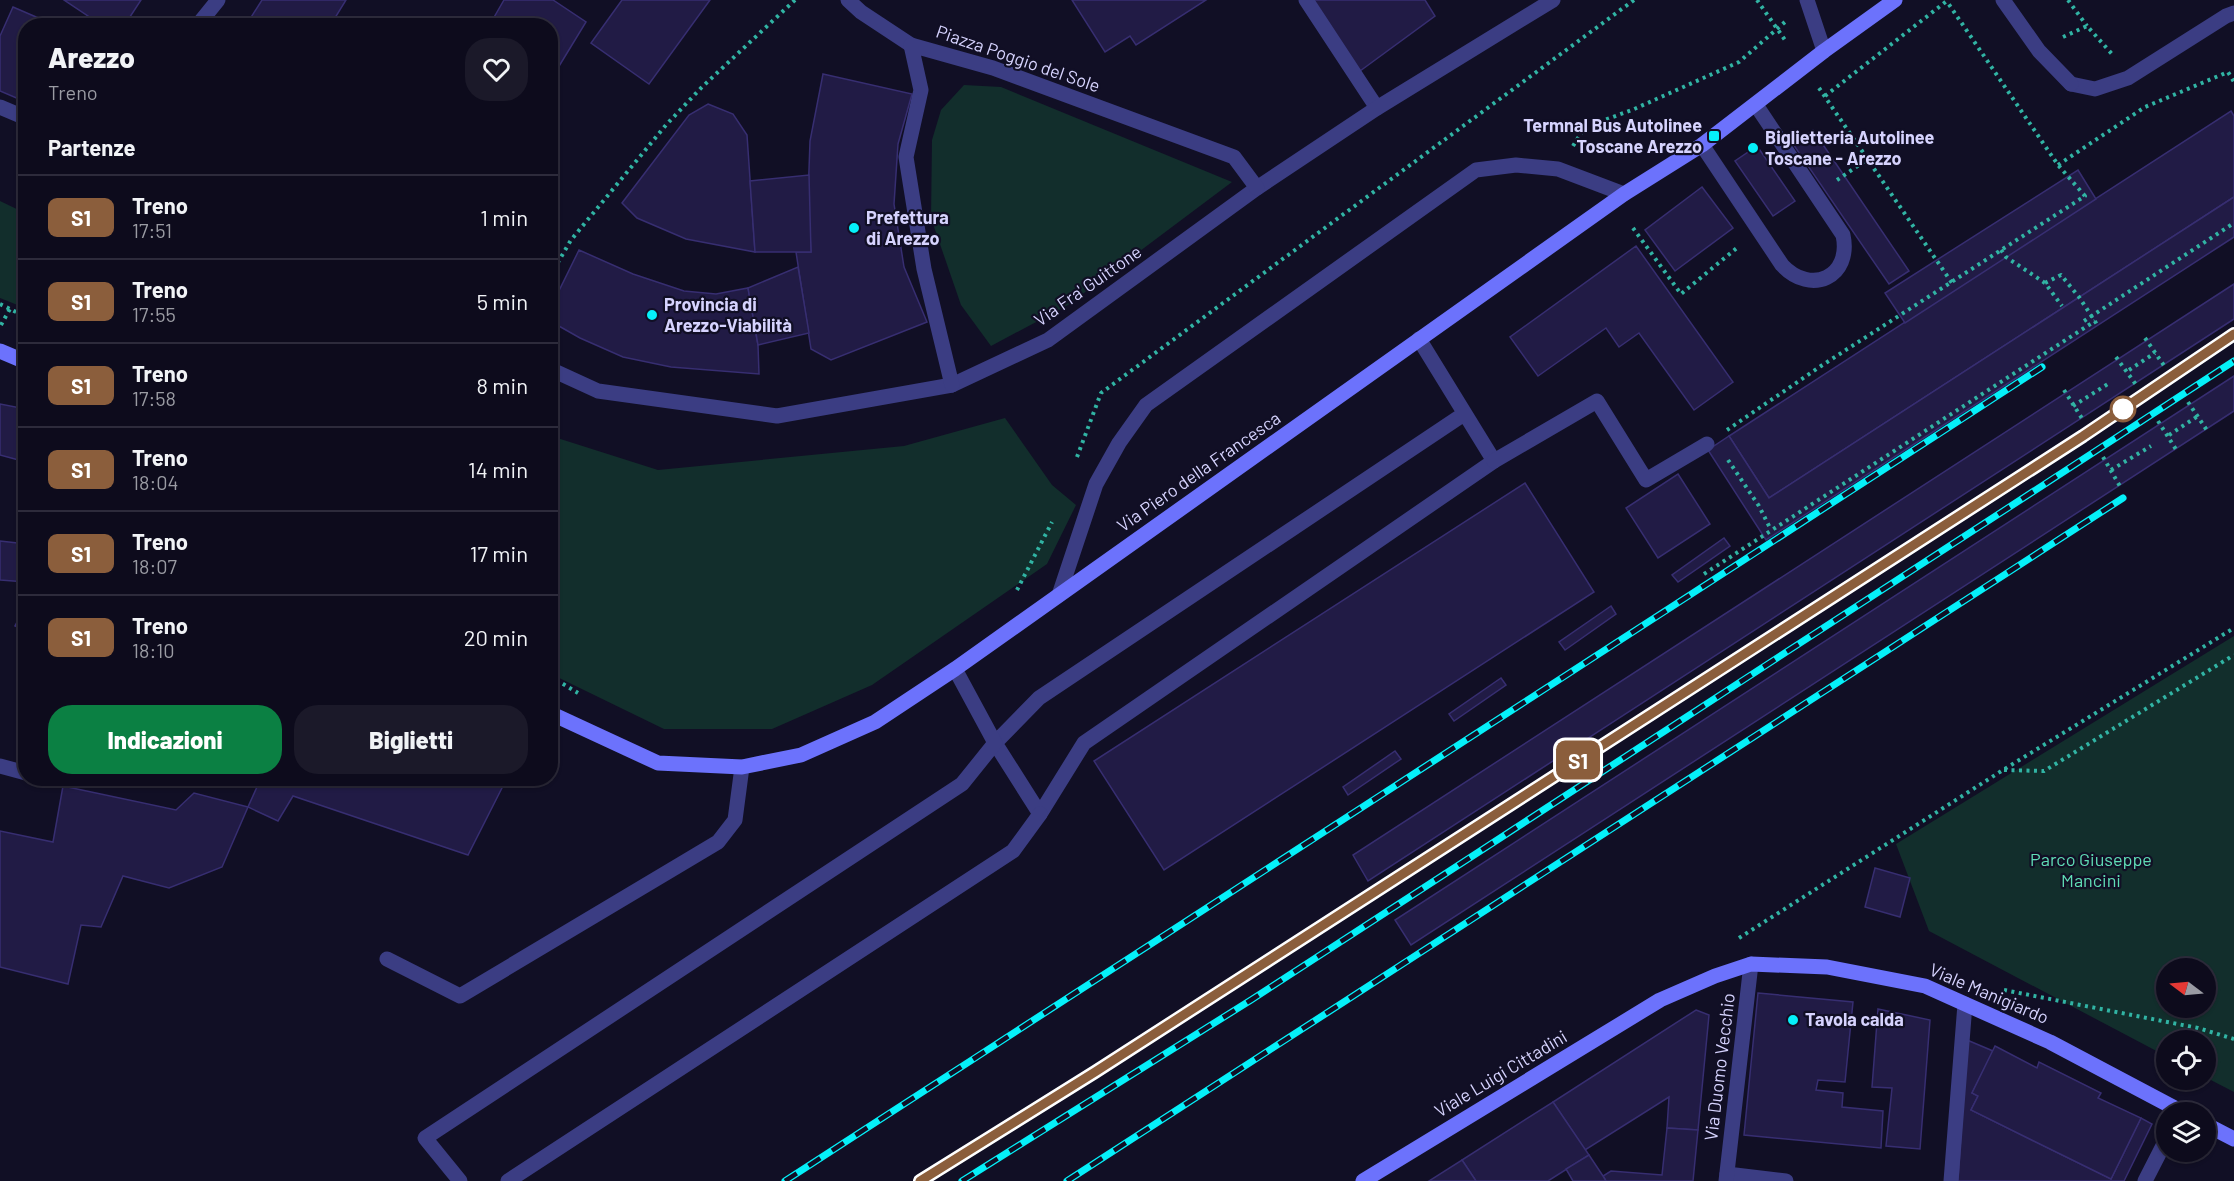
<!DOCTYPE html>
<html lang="it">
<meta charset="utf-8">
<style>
:root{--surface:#0d0b1c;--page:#1b1929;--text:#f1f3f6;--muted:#9a9ba3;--line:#2d2b3b;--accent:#0b8043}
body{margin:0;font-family:Barlow,sans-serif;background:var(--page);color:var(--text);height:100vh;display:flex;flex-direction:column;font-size:22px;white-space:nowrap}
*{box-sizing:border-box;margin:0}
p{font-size:20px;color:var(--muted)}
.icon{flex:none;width:33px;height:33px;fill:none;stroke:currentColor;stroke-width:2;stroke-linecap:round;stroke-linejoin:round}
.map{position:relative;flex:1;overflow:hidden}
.sheet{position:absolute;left:18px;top:18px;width:540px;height:768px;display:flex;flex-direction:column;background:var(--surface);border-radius:24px;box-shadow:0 2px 4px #0004,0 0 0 2px var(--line)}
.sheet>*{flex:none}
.badge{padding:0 12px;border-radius:9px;font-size:21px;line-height:39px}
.needle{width:39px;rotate:286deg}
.fabs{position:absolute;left:2156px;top:958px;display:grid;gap:12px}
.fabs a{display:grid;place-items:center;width:60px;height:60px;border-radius:50%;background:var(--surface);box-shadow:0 2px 4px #0004,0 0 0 2px var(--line);font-size:30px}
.map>.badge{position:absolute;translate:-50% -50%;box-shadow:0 0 0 3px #fff}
h2{padding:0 30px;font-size:22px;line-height:54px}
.round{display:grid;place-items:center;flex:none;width:63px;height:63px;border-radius:24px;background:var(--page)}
.overview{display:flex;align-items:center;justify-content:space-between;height:102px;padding:0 30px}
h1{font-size:28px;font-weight:800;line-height:45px}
.cta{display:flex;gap:12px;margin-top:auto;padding:12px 30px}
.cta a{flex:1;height:69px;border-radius:24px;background:var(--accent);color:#fff;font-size:24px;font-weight:800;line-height:69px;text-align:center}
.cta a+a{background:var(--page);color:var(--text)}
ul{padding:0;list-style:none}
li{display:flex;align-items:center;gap:18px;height:84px;padding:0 30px;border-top:2px solid var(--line)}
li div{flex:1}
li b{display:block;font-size:22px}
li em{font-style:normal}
li .badge{min-width:66px;font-weight:700;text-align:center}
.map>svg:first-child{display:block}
.green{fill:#122e2c;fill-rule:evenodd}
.building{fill:#211b45;stroke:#372e71;stroke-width:1.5}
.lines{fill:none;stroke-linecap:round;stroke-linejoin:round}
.path{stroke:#31b4a4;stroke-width:4;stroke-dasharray:3 4.5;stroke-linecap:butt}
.lane{stroke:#3b3d83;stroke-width:15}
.street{stroke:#3b3d83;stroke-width:15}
.secondary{stroke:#6c72fc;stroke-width:15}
.rail-casing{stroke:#05f0f9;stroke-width:7}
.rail{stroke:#110f25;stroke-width:4.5;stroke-dasharray:14;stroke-linecap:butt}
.line-casing{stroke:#fff;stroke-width:14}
.line{stroke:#8b5e3c;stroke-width:9}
.poi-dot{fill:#05f0f9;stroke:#110f25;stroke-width:2}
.stop-dot{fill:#fff;stroke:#8b5e3c;stroke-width:3}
.labels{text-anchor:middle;stroke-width:4.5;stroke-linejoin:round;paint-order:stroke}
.street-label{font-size:18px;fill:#d6d3fe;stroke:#110f25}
.poi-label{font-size:18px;font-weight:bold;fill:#d6d3fe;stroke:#110f25;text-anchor:start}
.park-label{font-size:18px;fill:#60ddb6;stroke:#110f25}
</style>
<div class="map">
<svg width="2234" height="1181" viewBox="0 0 2234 1181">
<rect width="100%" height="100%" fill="#110f25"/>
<!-- green -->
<g class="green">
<polygon points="964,85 1001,87 1232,182 1068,305 991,346 961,305 931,218 932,140 941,110"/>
<polygon points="0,201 25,213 25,308 0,298"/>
<polygon points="1005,418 1052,485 1076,505 1047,564 872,685 772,729 664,729 551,674 551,436 658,470 904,446"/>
<path d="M2234,636V1092L2205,1077V1041H2166V1056L1929,931L1896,844ZM2166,969H2205V1008H2166Z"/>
</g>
<!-- building -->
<g class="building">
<polygon points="64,0 141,0 124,26 103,26"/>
<polygon points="262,0 346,0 330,26 253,26 248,22"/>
<polygon points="504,0 553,0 586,22 550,81 550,26 489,26"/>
<polygon points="622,0 710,0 649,84 591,43"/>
<polygon points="1072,0 1206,0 1136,45 1130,36 1105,52"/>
<polygon points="1311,0 1425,0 1435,16 1360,71"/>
<polygon points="13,7 57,26 26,26 26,102 0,91 0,36"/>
<polygon points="823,74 912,94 898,144 894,204 904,267 927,322 831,360 811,349 796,252 811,252 808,198 810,141"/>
<polygon points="708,104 733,114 747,135 755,252 686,239 637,218 622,203 689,115"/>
<polygon points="2231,111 2234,116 2234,197 1769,498 1729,436"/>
<polygon points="1813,130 1909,271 1889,284 1793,144"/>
<polygon points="1757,146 1795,201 1773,216 1735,161"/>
<polygon points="2078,170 2096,199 1905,323 1885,293"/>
<polygon points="809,175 811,252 755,252 750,181"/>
<polygon points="1702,187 1733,228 1675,271 1645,230"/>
<polygon points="2234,197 2234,237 1766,540 1708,450 1729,436 1769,498"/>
<polygon points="1636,246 1733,382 1694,410 1639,333 1619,347 1606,328 1538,376 1510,337"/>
<polygon points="579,250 633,274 684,291 716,294 748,288 758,345 759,374 671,367 623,357 580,338 550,321 550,309"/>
<polygon points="798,267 809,333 758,345 748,288"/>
<polygon points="2234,284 2234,319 1368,881 1353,855"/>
<polygon points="2234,376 2234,411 1411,945 1395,920"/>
<polygon points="0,404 26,409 26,462 0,455"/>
<polygon points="1678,474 1710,524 1658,558 1626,508"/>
<polygon points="1525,483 1594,592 1164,870 1094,761"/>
<polygon points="1724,538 1730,546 1678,582 1672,575"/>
<polygon points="0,541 26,544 26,582 0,580"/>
<polygon points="26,605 26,631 15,626"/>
<polygon points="1611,606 1616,614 1565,650 1559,642"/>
<polygon points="1501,678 1506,685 1454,721 1449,714"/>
<polygon points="1395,751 1401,759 1348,795 1343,787"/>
<polygon points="261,778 507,778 468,855 293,796 278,821 248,807"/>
<polygon points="63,786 176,810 194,793 248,807 222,867 169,888 123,876 101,927 81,925 68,984 0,967 0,831 53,842"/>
<polygon points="1875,868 1910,878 1900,917 1865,907"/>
<polygon points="1758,993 1853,1002 1845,1082 1818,1080 1816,1090 1843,1093 1842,1107 1883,1111 1881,1148 1744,1135"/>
<polygon points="1878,1009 1930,1020 1920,1149 1886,1146 1892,1088 1872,1087"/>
<polygon points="1696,1010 1709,1015 1698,1130 1667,1128 1669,1097 1585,1150 1553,1102"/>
<polygon points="1967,1040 1993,1051 1972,1093 1978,1096 1971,1110 2111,1179 2141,1118 2152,1124 2124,1181 1958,1181"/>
<polygon points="1995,1046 2037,1068 2039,1062 2101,1093 2098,1098 2141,1118 2111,1179 1971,1110 1978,1096 1972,1093"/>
<polygon points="1553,1102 1589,1155 1548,1181 1476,1181 1462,1160"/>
<polygon points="1667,1128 1698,1130 1693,1181 1606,1181 1603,1176 1611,1171 1662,1175"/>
<polygon points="1589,1155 1603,1176 1606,1181 1573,1181 1566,1169"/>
<polygon points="1462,1160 1476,1181 1429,1181"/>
</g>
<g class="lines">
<!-- path -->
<g class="path">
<polyline points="1757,0 1785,40"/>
<polyline points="2068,0 2087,26"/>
<polyline points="2063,37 2087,26 2112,54"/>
<polyline points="1819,88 1952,283"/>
<polyline points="1825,96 1948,0"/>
<polyline points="1573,146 1585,127 1632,110 1739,62 1785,22"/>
<polyline points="2058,165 2145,107 2228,72 2234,82"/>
<polyline points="1837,180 1868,159"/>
<polyline points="1633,228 1681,294 1738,247"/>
<polyline points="2001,250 2006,257 2045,283 2062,306"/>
<polyline points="550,276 571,240 666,125 701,88 795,0"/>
<polyline points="2045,283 2061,275 2079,297 2098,326"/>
<polyline points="0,304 26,317"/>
<polyline points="2084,321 2234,223"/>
<polyline points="1,325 11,307"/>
<polyline points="2145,338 2165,367"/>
<polyline points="2116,357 2137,386"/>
<polyline points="2129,370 2155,353"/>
<polyline points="2064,390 2083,420"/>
<polyline points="2188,402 2208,432"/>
<polyline points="2073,406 2111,382"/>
<polyline points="2158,421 2177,451"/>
<polyline points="1727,430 1821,366 2085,196 2058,165 1948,3"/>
<polyline points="2169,435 2198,416"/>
<polyline points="1077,457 1101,393 1634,0"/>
<polyline points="2103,457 2121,488"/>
<polyline points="1728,460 1759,506 1771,530"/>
<polyline points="2111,470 2151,446"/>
<polyline points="1704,574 2095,321"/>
<polyline points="1017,590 1052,522"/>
<polyline points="550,676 578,693"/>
<polyline points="2004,770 2044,771 2234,655"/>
<polyline points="1739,938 2003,770 2234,628"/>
<polyline points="2004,990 2198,1028 2234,1039"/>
</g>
<!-- lane -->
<g class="lane">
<polyline points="2071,84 2095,89 2128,78 2226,16 2234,13"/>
<path d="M1702,145L1782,265C1811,296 1852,277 1843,235L1756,105"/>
<polyline points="1419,339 1494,461 1084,743 1040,814 995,743 1039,698 1464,414"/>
<polyline points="1494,461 1597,401 1646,480 1707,444"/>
<polyline points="1059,595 1096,484 1119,443 1146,405 1476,170 1516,165 1558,169 1624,194"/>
<polyline points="0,766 26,773"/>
<polyline points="387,959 460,996 718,842 735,820 742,767"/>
<polyline points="460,1181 425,1138 962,784 995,743 955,669"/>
<polyline points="508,1181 1013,851 1040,814"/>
<polyline points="2145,1181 2166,1140"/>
</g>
<!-- street -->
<g class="street">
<polyline points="848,0 861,12 911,45"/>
<polyline points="1306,0 1377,108"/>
<polyline points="1807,0 1824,51"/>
<polyline points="2003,0 2039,51 2071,84"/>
<polyline points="197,26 218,0"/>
<polyline points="0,107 26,118"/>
<polyline points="550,369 598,391 777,416 952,385 1048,340 1257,188 1377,108 1553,0"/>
<polyline points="952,385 924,269 906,157 921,90 911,45 993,68 1234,157 1257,188"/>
<polyline points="1727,1174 1786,1181"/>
<polyline points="1726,1181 1751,964"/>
<polyline points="1951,1181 1965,1004"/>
</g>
<!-- secondary -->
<g class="secondary">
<polyline points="0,351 26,362"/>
<polyline points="550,713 658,763 742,767 801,755 875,722 955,669 1624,194 1702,145 1824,51 1895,0"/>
<polyline points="2205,1124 2234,1139"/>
<polyline points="1363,1181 1660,1000 1715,976 1751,964 1827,967 1925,986 2050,1042 2184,1113"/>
</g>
<!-- rail casing -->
<g class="rail-casing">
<g id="rail">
<polyline points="785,1181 2042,367"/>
<polyline points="920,1181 1095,1072 2083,436 2234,334"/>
<polyline points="962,1181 1251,1000 2234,361"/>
<polyline points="1067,1181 2123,498"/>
</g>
</g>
<!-- rail -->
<use href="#rail" class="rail"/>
</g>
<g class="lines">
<!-- line casing -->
<g class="line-casing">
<polyline id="line" points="920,1181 1095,1072 2083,436 2234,334"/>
</g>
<!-- line -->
<use href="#line" class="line"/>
</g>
<!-- markers -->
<g class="poi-dot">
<rect x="1708" y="130" width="12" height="12" rx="3"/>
<circle cx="1753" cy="148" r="6"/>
<circle cx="854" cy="228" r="6"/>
<circle cx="652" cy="315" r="6"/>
<circle cx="1793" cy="1020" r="6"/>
</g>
<circle class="stop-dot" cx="2123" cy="409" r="12"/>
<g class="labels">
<!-- street labels -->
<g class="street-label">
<text transform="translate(1018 59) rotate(19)" y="6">Piazza Poggio del Sole</text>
<text transform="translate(1088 286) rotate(-35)" y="6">Via Fra' Guittone</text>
<text transform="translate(1199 472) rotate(-35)" y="6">Via Piero della Francesca</text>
<text transform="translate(1989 994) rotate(23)" y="6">Viale Manigiardo</text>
<text transform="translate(1720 1067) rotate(-83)" y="6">Via Duomo Vecchio</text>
<text transform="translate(1501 1074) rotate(-31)" y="6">Viale Luigi Cittadini</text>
</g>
<!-- poi labels -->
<g class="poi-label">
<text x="1702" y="132" text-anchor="end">Termnal Bus Autolinee<tspan x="1702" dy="21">Toscane Arezzo</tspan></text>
<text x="1765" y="144">Biglietteria Autolinee<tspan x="1765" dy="21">Toscane - Arezzo</tspan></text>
<text x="866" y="224">Prefettura<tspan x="866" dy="21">di Arezzo</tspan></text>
<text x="664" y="311">Provincia di<tspan x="664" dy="21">Arezzo-Viabilità</tspan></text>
<text x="1805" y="1026">Tavola calda</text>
</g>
<!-- park labels -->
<g class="park-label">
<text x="2091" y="866">Parco Giuseppe<tspan x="2091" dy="21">Mancini</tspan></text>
</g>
</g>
</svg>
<div class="fabs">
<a><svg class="needle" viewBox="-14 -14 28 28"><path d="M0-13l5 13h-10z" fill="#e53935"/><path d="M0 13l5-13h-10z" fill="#9a9ba3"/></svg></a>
<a><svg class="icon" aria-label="locate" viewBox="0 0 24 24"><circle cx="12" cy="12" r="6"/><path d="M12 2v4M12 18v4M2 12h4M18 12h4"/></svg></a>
<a><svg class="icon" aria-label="layers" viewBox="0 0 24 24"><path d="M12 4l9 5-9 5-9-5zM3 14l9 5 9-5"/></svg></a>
</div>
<b class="badge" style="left:1578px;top:760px;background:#8b5e3c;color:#fff">S1</b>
<section class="sheet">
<div class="overview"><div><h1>Arezzo</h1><p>Treno</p></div><a class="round"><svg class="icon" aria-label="heart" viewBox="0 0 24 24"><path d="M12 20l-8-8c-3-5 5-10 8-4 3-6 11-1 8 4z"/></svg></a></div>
<h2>Partenze</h2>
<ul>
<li><span class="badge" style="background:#8b5e3c;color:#fff">S1</span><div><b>Treno</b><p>17:51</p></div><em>1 min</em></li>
<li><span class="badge" style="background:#8b5e3c;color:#fff">S1</span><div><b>Treno</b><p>17:55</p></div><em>5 min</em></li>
<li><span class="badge" style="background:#8b5e3c;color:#fff">S1</span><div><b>Treno</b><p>17:58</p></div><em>8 min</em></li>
<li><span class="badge" style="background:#8b5e3c;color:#fff">S1</span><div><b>Treno</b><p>18:04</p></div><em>14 min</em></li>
<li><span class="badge" style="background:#8b5e3c;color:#fff">S1</span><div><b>Treno</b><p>18:07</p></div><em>17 min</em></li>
<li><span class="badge" style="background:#8b5e3c;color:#fff">S1</span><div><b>Treno</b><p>18:10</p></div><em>20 min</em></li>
</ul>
<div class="cta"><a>Indicazioni</a><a>Biglietti</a></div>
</section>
</div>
